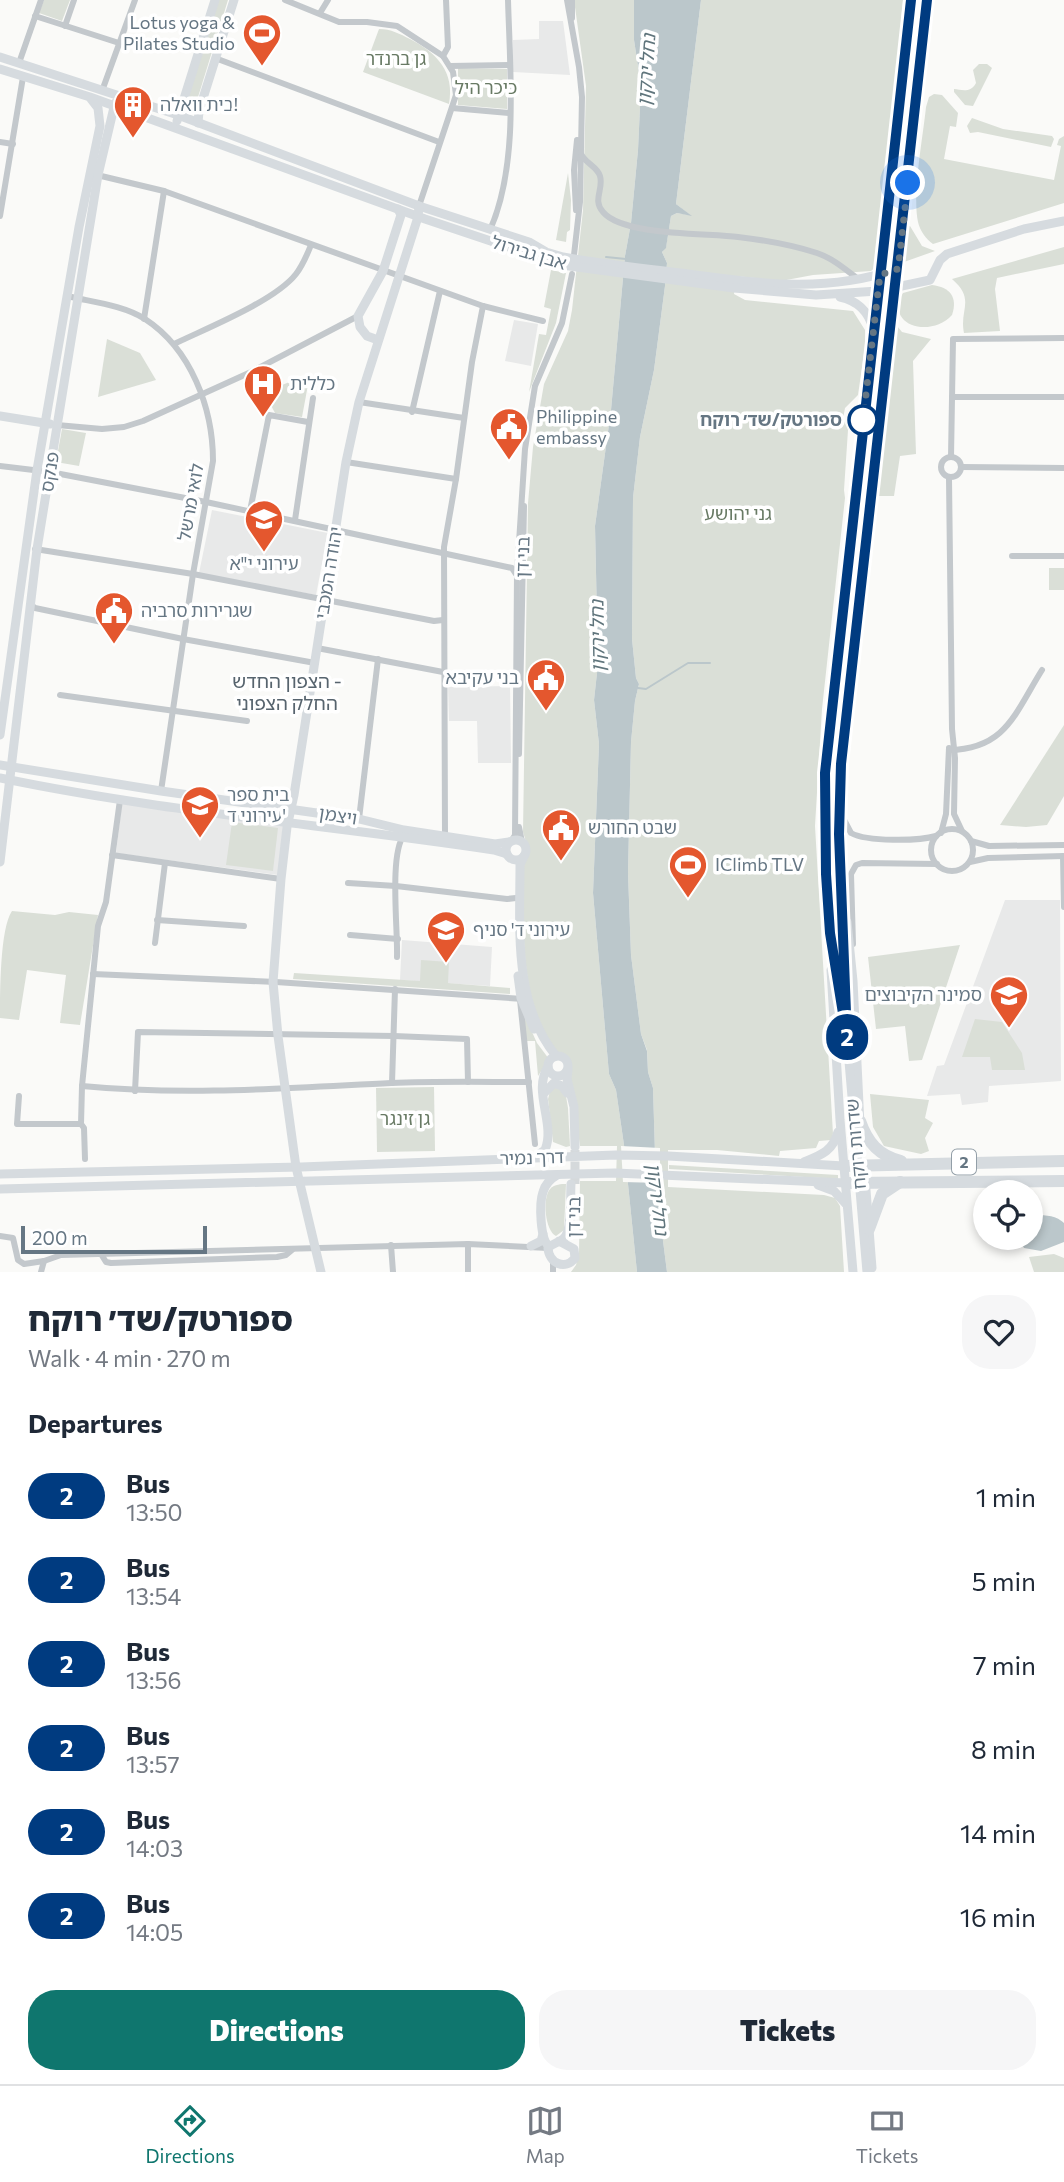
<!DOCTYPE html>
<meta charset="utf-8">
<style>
:root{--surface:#fff;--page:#f6f6f7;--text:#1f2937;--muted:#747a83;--line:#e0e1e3;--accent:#0f766e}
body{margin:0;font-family:Commissioner,"Noto Sans Hebrew",sans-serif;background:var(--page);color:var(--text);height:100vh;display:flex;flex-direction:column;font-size:26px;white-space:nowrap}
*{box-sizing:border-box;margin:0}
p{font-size:23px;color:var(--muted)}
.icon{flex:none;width:38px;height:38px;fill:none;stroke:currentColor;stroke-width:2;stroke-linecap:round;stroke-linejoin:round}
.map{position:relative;height:1272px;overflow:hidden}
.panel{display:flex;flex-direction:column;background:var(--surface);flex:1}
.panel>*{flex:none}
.badge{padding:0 14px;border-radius:23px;font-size:24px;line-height:46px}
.fabs{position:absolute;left:973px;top:1180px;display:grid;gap:14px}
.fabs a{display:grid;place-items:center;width:70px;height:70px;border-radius:50%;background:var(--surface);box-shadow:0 4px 10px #0003;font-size:35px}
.scale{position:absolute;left:21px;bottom:18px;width:186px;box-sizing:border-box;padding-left:7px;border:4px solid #657683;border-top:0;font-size:19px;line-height:24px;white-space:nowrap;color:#657683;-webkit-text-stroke:5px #fff;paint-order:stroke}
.you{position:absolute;width:35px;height:35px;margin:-18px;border:5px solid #fff;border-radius:50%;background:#1a73e8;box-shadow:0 0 0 10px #1a73e833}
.map>.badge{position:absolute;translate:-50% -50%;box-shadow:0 0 0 4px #fff}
h2{padding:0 28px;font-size:26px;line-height:63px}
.round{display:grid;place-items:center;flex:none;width:74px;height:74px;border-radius:28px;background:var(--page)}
.summary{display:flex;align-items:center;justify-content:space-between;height:119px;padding:0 28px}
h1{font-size:33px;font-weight:800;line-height:52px}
.cta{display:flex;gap:14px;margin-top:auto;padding:14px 28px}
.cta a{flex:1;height:80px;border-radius:28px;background:var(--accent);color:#fff;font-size:28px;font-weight:800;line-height:80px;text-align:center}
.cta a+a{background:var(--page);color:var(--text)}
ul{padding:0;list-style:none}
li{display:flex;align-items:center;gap:21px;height:84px;padding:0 28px}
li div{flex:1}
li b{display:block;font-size:26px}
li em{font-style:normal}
li .badge{min-width:77px;font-weight:700;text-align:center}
.tab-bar{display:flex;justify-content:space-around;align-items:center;height:98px;border-top:2px solid var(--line);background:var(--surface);font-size:19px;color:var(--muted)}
.tab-bar a{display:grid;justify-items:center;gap:4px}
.tab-bar .current{color:var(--accent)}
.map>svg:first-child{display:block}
.built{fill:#e8e9e9}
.green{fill:#dadfd7}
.water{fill:#bbc7cb}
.pier{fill:#fafaf8}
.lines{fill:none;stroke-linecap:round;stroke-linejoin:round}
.stream{stroke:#bbc7cb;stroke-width:2}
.secondary-tunnel{stroke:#d5d9db;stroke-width:9;stroke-dasharray:9 4.5;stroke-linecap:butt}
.street{stroke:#c3c8cc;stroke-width:6}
.secondary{stroke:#d6dbdf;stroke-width:9}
.highway{stroke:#d6dbdf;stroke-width:12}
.line-casing{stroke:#fff;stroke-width:16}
.line{stroke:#003b80;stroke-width:10}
.walk{stroke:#657683;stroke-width:7;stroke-dasharray:0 12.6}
.stop-dot{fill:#fff;stroke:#003b80;stroke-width:3.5}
.labels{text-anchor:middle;stroke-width:7;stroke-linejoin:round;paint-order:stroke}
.shield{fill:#fff;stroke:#939fa8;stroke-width:2}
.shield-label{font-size:16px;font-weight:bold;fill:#657683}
.poi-label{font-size:18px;fill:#657683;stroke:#fff;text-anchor:start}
.park-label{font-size:18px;fill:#687a64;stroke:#fff}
.street-label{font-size:18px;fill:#657683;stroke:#fff}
.stop-label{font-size:18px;font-weight:bold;fill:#657683;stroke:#fff;text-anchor:end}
.water-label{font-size:19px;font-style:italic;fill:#60757c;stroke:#fff}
.neighbourhood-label{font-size:19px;fill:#57646e;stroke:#fff}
</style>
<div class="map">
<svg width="1064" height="1272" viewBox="0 0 1064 1272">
<rect width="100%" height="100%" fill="#fafaf8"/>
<!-- built -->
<g class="built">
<polygon points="539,21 563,21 570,75 513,72 513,40 539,39"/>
<polygon points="514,320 538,324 531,366 505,361"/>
<polygon points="212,510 328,533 316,595 199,573"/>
<polygon points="510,686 511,763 478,763 477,721 449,721 448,687"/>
<polygon points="122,803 283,826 278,875 116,853"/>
<polygon points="1005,900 1060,900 1061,1081 989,1086 988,1102 962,1105 960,1094 927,1096 937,1066 944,1065"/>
<polygon points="402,940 492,947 490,986 400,980"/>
</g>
<!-- green -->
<g class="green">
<polygon points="44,0 70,0 62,21 39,13"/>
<polygon points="217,0 228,0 194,110 184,107"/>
<path d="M574,0H634V40L641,86L638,150L631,223L625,256L611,410L595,526L598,664L594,700L599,744L593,893L609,1074L616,1090L624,1145L637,1272H571L576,1265L579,1253L580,1181H616L617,1146H580L570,1075C573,1054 566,1062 555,1050C549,1044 542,1030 539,1022C520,972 524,917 523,865L529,851L523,832L528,503L533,447L544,384L568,331L572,310L583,210L586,86Z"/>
<polygon points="701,0 903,0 879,264 871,271 813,275 781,281 736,276 734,294 745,300 853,311 865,330 865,346 858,395 845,408 843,419 848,430 844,490 845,498 822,709 815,826 833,1134 831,1140 819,1141 816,1148 780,1151 779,1156 717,1150 668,1150 668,1187 824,1195 835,1198 840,1206 844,1272 667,1272 656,1186 653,1088 648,1072 647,1050 641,1034 631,955 628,873 631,742 635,701 639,684 636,678 632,639 633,498 640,437 654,370 665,286 667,263 662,252 666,247 671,216 677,213 690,215 676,204"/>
<path d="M379,29C391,29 400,34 410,39C437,53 455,72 449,104L363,72Z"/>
<path d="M987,64L992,68L973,106L965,105L954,92V89C962,90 971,93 976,83L973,70L979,64Z"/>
<polygon points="458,68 507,69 507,109 458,105"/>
<path d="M934,94L942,95L958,113L956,127L950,126L944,159L1054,180L1061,146L1057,145L1059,139L1064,136V203L933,244C926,239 920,231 918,222C912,195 923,137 926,107L929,97Z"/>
<polygon points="972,118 1003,129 1052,136 1054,139 1051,147 978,132 970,133 967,126"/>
<polygon points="568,173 571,200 570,230 567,232 566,242 556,240"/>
<polygon points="908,226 910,226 922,246 935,251 904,262"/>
<path d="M1064,247V264L997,278L995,289L1000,331L964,333C959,309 976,300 952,279Z"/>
<polygon points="551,270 566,273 556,323 529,392 539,334 546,335 551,309 544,307"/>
<path d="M932,285C950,287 958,297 952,315C930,339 884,325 903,293Z"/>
<polygon points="893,321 902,332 931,339 913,361 916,454 900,456 894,496 875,496"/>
<polygon points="107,339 140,353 156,380 98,397"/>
<polygon points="310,374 302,417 275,413 264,392"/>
<polygon points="62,429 86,433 79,466 56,462"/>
<rect x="1049" y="568" width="15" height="22"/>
<polygon points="1064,725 1064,796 1047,825 1026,827 1000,825"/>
<polygon points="232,822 278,828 273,871 226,865"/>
<path d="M12,911L55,915L69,912L98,915L80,1025L60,1023L66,975L27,970L19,1020L0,1018C0,992 0,928 12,911Z"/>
<polygon points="960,945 922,1060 909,1061 905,1026 876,1029 868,957"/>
<polygon points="421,960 449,962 448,983 510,988 510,994 293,979 294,973 420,981"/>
<polygon points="523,1012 537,1043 549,1059 538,1076 535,1041 525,1041"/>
<polygon points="975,1019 1002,1022 1022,1053 1025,1070 992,1070 990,1057 962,1057"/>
<polygon points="434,1087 435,1151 377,1152 376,1088"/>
<polygon points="551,1087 560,1088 566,1096 568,1108 570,1146 566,1147 553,1142 548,1099"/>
<polygon points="870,1094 929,1100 925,1118 933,1123 925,1138 929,1151 921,1154 884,1146 873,1127"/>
<polygon points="669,1165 838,1175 838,1179 669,1169"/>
<path d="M566,1184L564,1230L556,1236C545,1231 542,1198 550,1189C555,1184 561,1184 566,1184Z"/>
<polygon points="1054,1254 1064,1258 1064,1272 1034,1272 1029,1257"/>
</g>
<!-- water -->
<g class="water">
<polygon points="634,0 701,0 676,204 692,216 677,213 671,216 666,248 662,252 667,263 665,286 654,370 640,437 633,498 632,639 636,678 639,684 635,701 631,742 628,873 631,955 641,1034 647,1051 648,1072 653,1088 656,1186 667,1272 637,1272 624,1145 616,1090 609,1074 593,893 599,744 594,700 598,664 595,526 611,410 625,256 631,223 638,150 641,86 634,40"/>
<path d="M1031,1212C1047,1218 1053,1213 1064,1223V1242L1041,1251L1024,1248L1018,1237H1031Z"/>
</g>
<!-- pier -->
<polygon class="pier" points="621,1146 660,1148 660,1183 623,1182"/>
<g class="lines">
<!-- stream -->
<g class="stream">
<polyline points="606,257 626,259"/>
<polyline points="638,688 646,689 688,663 710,663"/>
</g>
<!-- secondary-tunnel -->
<polyline class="secondary-tunnel" points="575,1184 575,1150"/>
<!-- street -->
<g class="street">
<polyline points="285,0 339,22 367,22 397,26 443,56"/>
<polyline points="567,0 579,67 582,97 580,202 574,255"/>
<polyline points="572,0 572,18"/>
<polyline points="320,13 328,0"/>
<polyline points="35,16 119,43"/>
<polyline points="65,26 74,0"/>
<polyline points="215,58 439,142"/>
<polyline points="19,63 41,0"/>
<polyline points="450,66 509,65"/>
<polyline points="102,91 135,0"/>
<polyline points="452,108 509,113"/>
<polyline points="0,142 13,144"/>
<path d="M580,152C584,163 597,166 600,176C604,189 592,200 603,212C623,236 707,233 738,237C764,240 792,245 817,253C832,258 845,269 858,279"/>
<polyline points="97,175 164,191 483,306 543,321"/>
<polyline points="419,206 456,95 453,72 443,56 448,47 446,0"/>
<polyline points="576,210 574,170 577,140"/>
<polyline points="0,216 23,77"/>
<path d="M490,230C519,165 510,71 508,0"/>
<path d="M67,296C92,302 123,305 145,319C191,349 213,408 213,461L193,574L161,791"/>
<polyline points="144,319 164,191"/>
<path d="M174,344C207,328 275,301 296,274C303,265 307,255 311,245"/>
<polyline points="952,397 1064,397"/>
<polyline points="359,402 464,418"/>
<polyline points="412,412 440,291"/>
<polyline points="57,425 102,429 124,427 143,421 251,372 358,316"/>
<circle cx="951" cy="467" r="10"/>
<polyline points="951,457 953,339 1064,338"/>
<polyline points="346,462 456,479"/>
<polyline points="0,466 50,472 206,502 512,568 516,574"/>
<polyline points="961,467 1064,468"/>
<polyline points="949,478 952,729 955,758 954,814 962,831"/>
<polyline points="250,511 269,415 308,422"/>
<polyline points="295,520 313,398"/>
<polyline points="35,549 193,574 434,621 443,620"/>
<polyline points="1012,556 1064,556"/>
<polyline points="31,605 35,608 183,639 315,663"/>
<polyline points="317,648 443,672"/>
<polyline points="60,695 247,721"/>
<path d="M949,750C1006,749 1015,713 1042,670"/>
<polyline points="519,754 524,506"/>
<path d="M842,816L851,833C867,842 919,841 936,836"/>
<polyline points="359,819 378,659"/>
<polyline points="519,827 522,842"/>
<circle cx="952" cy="850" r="21"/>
<polyline points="941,833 946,814 949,748"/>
<polyline points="445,836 444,547 456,479 472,362 483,306"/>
<polyline points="512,840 515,835 517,574 525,449 535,386 562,323 572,274"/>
<polyline points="971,841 989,846 1064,845"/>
<polyline points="112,855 281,879"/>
<polyline points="1063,856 1064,907"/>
<polyline points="970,862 988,858 1064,856"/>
<polyline points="348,883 396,886 507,899 516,898"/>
<polyline points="157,920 244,926"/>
<polyline points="350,935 398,939"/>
<polyline points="155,943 165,863"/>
<polyline points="853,944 851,874 856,865 862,863 937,864"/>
<path d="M397,957C398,930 389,854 404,835"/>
<polyline points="93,974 276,982 523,999"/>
<polyline points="520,1000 535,1144"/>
<polyline points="392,1083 395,989"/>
<path d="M82,1086C185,1096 288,1088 391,1083C437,1081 483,1082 529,1082"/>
<polyline points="135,1091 138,1032 394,1036 467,1039 468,1082"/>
<polyline points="19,1096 17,1124 81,1124"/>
<polyline points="85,1159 84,1128 81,1124 82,1086 98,926 106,902 120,800"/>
<polyline points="0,1236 13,1238 18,1260 24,1264 44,1261 61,1255 468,1244 548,1248"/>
<polyline points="468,1244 468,1272"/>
<polyline points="391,1245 393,1272"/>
<polyline points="101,1254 106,1262 111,1263 277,1257 286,1255 292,1250"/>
<polyline points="553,1261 553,1272"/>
<polyline points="41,1272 44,1261"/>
</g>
<!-- secondary -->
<g class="secondary">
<path d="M0,57L178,115L419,206L529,242L546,252L563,257C602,264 641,268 680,273C757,283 822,294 898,269"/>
<polyline points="0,69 90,97 425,219 562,265 734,288 816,295 878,291 930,280 940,260 947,254 1024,229 1064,221"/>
<polyline points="177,121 215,0"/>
<polyline points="198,123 199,111 234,0"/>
<path d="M840,297C858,301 868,311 873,328"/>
<polyline points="378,340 367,336 360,327 358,316 383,271 401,215 398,209"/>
<polyline points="0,416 50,424"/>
<polyline points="0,735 37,470 79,227 100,126 98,108 91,99"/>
<polyline points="0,765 161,791 359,819 404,830 495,844 509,842"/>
<path d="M0,778C163,812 329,825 494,850L507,854"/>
<circle cx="516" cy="850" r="10"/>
<path d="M524,856L520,865C520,929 513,1003 556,1056"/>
<polyline points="0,862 37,549 98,175 115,103"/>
<polyline points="847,922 853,981 860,1125"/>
<polyline points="831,970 840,1120 853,1272"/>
<polyline points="518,976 521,998 534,1029"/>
<polyline points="840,995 830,933 826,874 825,773 911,0"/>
<circle cx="558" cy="1066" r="10"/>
<polyline points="568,1070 567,1079 574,1107 575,1147"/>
<polyline points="544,1093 554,1083 562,1086 567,1093"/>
<path d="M533,1158L545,1150C556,1124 532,1091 548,1067"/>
<path d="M804,1162C821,1155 833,1151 838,1132"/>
<polyline points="0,1174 301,1167 616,1155 668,1156 844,1166"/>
<polyline points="865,1177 872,1268"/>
<polyline points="818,1185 834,1191 846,1204"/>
<polyline points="0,1189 615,1173 846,1183"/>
<path d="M559,1241L574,1249L575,1258C565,1271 549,1263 548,1248C553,1243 558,1243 563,1239C573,1232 570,1196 571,1184"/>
<polyline points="531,1246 541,1241 543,1234"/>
<path d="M549,1246C540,1240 539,1203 543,1192C545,1185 550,1179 557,1175"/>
<polyline points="321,1272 296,1167 278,1036 273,982 281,879 287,827 294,795 346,462 359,402 418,217 419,206"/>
<polyline points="867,1272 847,1038 839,802 927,0"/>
</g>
<!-- highway -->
<g class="highway">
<path d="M860,1121C867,1142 879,1156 901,1161"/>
<polyline points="844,1166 1064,1161"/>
<polyline points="846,1183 1064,1181"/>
<polyline points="869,1229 882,1194 900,1182"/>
</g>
</g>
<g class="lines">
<!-- line casing -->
<g class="line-casing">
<polyline id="line" points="911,0 825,773 826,874 830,933 847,1038 839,834 841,764 927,0"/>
</g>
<!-- line -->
<use href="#line" class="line"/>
<!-- walk -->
<polyline class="walk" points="863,420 880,275 898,269 908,183"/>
</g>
<!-- icons -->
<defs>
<g id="stadium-pin" transform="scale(2.0125)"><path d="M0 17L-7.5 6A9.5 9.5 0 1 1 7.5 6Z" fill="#e4572e" stroke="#fff"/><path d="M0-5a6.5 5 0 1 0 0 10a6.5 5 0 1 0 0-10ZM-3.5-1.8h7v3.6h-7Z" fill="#fff"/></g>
<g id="building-pin" transform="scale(2.0125)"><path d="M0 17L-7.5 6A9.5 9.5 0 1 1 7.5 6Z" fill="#e4572e" stroke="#fff"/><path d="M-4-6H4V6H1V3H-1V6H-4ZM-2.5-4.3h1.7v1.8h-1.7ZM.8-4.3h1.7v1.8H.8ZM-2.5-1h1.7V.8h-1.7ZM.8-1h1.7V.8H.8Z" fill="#fff"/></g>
<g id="hospital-pin" transform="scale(2.0125)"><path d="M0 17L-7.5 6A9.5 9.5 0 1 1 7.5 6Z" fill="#e4572e" stroke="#fff"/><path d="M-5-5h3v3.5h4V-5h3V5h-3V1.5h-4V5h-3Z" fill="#fff"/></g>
<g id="civic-pin" transform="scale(2.0125)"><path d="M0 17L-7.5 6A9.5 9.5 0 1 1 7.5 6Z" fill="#e4572e" stroke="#fff"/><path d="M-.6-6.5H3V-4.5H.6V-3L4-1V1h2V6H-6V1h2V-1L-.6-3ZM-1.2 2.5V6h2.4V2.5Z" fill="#fff"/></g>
<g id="school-pin" transform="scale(2.0125)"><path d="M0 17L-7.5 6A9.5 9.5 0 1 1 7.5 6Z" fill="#e4572e" stroke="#fff"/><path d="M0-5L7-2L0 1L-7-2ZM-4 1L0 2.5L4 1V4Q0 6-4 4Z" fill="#fff"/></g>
<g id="university-pin" transform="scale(2.0125)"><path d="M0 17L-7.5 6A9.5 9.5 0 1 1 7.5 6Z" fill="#e4572e" stroke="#fff"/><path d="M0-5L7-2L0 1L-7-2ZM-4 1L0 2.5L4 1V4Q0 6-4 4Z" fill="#fff"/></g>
</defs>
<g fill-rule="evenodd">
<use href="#stadium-pin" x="262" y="33"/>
<use href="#building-pin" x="133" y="105"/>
<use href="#hospital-pin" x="263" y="384"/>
<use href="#civic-pin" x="509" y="427"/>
<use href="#school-pin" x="264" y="519"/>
<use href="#civic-pin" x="114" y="611"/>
<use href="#civic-pin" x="546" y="678"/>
<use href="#school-pin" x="200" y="805"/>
<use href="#civic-pin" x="561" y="828"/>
<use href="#stadium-pin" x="688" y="865"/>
<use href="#school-pin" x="446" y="930"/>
<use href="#university-pin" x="1009" y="995"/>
</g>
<!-- markers -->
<circle class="stop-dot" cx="863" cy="420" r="14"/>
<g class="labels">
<!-- shield labels -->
<rect class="shield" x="952" y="1149.5" width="24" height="25" rx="5"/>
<g class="shield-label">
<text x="964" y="1168">2</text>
</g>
<!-- poi labels -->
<g class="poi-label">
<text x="235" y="29" text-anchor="end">Lotus yoga &amp;<tspan x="235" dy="21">Pilates Studio</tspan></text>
<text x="160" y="111">בית וואלה!</text>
<text x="290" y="390">כללית</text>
<text x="536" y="423">Philippine<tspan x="536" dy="21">embassy</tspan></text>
<text x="264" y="570" text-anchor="middle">עירוני י"א</text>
<text x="141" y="617">שגרירות סרביה</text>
<text x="519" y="684" text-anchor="end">בני עקיבא</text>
<text x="227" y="801">בית ספר<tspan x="227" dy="21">עירוני ד'</tspan></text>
<text x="588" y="834">שבט החורש</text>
<text x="715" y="871">IClimb TLV</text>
<text x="473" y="936">עירוני ד' סניף</text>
<text x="982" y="1001" text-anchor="end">סמינר הקיבוצים</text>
</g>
<!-- park labels -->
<g class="park-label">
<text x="396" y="65">גן ברנדר</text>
<text x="486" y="94">כיכר היל</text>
<text x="738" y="520">גני יהושע</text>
<text x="405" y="1125">גן זינגר</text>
</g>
<!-- street labels -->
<g class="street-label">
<text transform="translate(529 253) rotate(17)" y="6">אבן גבירול</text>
<text transform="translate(50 472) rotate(-81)" y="6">פנקס</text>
<text transform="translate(191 502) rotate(-80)" y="6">לואי מרשל</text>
<text transform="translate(523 557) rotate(-88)" y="6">בני דן</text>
<text transform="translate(329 573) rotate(-81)" y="6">יהודה המכבי</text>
<text transform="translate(338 816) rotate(9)" y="6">ויצמן</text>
<text transform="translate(856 1144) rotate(-95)" y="6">שדרות רוקח</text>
<text transform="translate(532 1158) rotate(-2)" y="6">דרך נמיר</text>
<text transform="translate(574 1217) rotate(-89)" y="6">בני דן</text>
</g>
<!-- stop labels -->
<g class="stop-label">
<text x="842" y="426">ספורטק/שד׳ רוקח</text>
</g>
<!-- water labels -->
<g class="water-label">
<text transform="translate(646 70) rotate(-86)" y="7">נחל ירקון</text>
<text transform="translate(597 636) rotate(-91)" y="7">נחל ירקון</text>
<text transform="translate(658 1199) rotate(83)" y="7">נחל ירקון</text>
</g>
<!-- neighbourhood labels -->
<g class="neighbourhood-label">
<text x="287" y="688">הצפון החדש -<tspan x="287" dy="22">החלק הצפוני</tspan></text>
</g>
</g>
</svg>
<div class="fabs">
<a><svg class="icon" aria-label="locate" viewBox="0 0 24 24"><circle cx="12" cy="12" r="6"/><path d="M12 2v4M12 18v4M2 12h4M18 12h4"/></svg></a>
</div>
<div class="scale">200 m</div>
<div class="you" style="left:908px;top:183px"></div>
<b class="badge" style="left:847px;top:1037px;background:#003b80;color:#fff">2</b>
</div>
<section class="panel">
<div class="summary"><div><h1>ספורטק/שד׳ רוקח</h1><p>Walk · 4 min · 270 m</p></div><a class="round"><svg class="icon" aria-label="heart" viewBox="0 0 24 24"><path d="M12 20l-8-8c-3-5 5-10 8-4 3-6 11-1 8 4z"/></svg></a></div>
<h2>Departures</h2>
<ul>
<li><span class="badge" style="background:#003b80;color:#fff">2</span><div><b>Bus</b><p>13:50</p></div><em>1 min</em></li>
<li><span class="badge" style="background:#003b80;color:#fff">2</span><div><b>Bus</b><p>13:54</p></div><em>5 min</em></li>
<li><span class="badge" style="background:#003b80;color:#fff">2</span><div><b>Bus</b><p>13:56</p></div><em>7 min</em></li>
<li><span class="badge" style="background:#003b80;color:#fff">2</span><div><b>Bus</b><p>13:57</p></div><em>8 min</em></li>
<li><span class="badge" style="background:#003b80;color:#fff">2</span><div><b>Bus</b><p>14:03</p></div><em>14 min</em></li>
<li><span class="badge" style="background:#003b80;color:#fff">2</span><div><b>Bus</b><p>14:05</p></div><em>16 min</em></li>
</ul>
<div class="cta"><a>Directions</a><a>Tickets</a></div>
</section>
<nav class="tab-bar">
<a class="current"><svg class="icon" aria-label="directions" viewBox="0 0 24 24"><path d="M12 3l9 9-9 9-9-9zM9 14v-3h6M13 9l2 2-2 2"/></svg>Directions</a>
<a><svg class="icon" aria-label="map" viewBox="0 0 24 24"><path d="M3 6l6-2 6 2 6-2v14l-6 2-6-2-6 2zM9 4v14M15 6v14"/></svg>Map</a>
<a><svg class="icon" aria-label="tickets" viewBox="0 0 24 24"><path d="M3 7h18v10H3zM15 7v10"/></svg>Tickets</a>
</nav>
